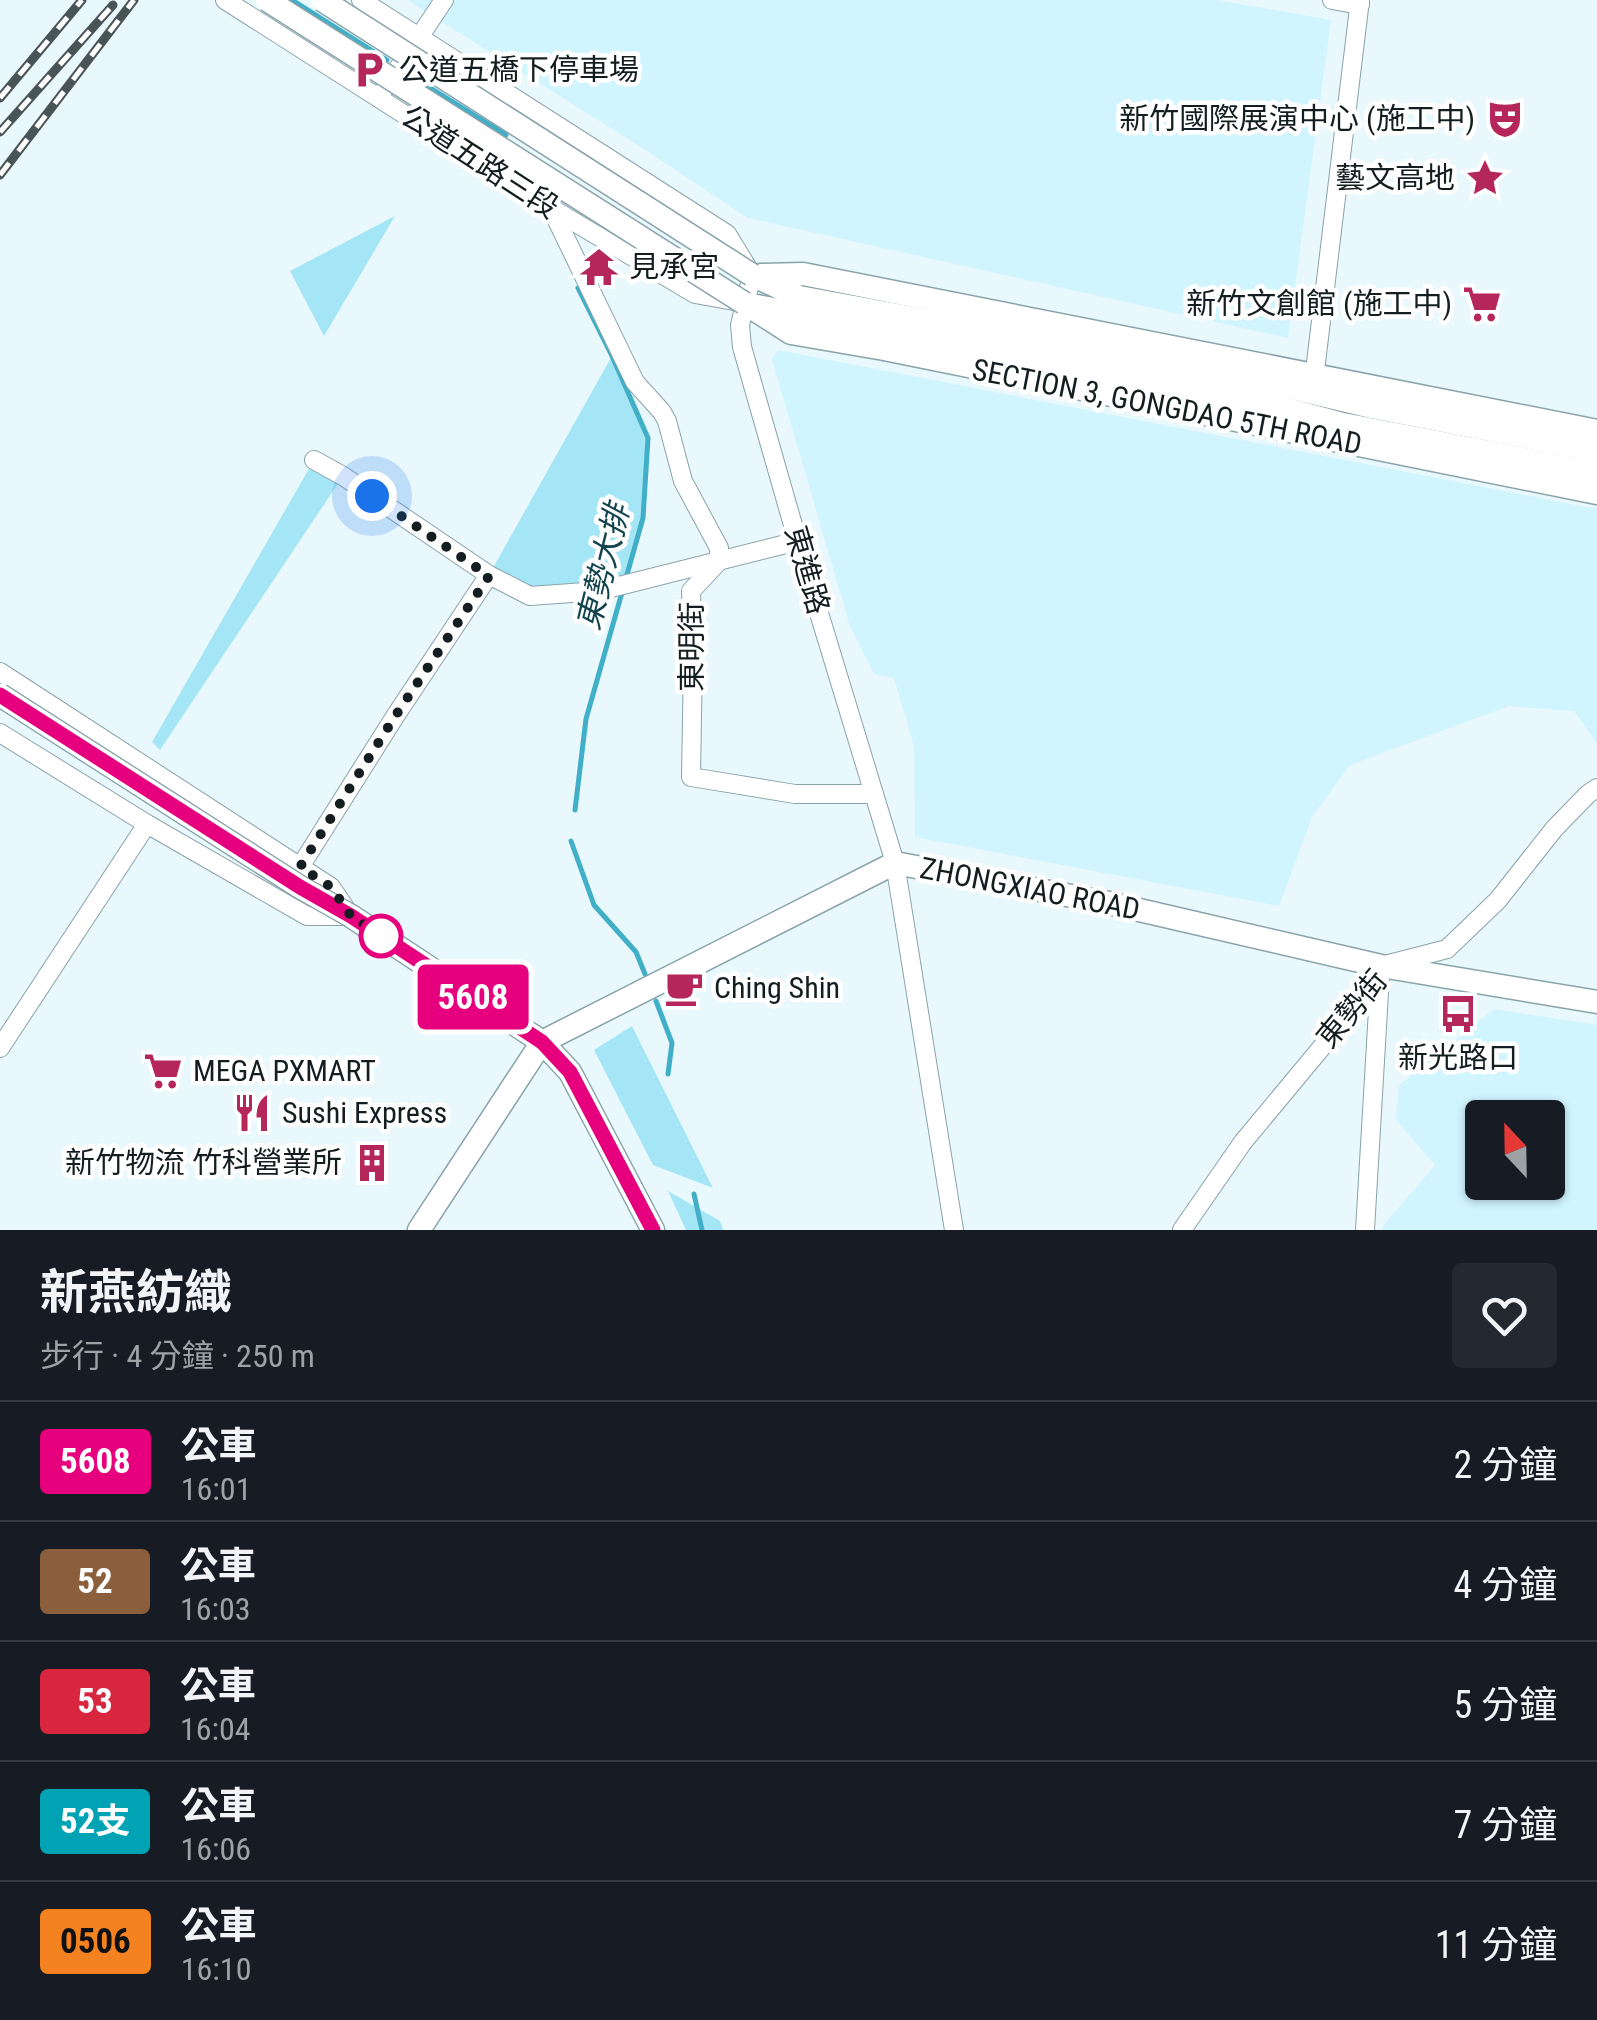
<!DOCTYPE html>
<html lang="zh-TW">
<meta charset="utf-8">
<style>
:root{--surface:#171b24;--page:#242831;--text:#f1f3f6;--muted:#9ea1a6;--line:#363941}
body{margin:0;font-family:"Roboto Condensed","Noto Sans TC",sans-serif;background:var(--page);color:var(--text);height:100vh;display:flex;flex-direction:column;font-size:38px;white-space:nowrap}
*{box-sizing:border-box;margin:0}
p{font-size:32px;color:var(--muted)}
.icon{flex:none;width:55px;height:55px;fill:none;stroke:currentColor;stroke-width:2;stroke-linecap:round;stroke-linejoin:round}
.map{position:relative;height:1230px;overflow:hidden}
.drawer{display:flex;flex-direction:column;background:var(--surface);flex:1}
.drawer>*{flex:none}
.badge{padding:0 20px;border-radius:8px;font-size:35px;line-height:65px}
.needle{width:65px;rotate:338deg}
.tools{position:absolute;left:1465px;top:1100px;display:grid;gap:20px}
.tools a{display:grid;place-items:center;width:100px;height:100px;border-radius:10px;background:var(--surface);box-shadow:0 2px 8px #0004;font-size:50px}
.you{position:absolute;width:50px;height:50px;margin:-25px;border:8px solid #fff;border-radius:50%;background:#1a73e8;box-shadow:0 0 0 15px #1a73e833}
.map>.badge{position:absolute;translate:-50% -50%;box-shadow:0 0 0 5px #fff}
.round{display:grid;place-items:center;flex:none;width:105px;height:105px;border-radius:10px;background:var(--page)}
.overview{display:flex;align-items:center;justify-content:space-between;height:170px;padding:0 40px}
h1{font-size:48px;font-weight:700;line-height:75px}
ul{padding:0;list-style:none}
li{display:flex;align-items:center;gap:30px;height:120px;padding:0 40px;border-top:2px solid var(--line)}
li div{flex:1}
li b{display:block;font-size:38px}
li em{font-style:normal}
li .badge{min-width:110px;font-weight:700;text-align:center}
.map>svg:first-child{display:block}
.built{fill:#d0f5ff;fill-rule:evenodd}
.green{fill:#a5e6f6}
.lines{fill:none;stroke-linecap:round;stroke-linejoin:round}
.stream{stroke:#41afc7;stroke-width:5}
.minor-casing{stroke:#89a3aa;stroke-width:20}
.tertiary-casing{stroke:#89a3aa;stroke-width:25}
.minor{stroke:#fff;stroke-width:18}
.tertiary{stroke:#fff;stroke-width:22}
.rail-casing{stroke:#495457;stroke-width:9}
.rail{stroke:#fff;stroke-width:5;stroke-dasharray:15;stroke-linecap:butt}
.tertiary-bridge-casing{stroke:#89a3aa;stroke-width:25;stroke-linecap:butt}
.tertiary-bridge{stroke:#fff;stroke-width:22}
.line-casing{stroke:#fff;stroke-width:22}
.line{stroke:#e6007e;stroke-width:15}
.walk{stroke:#141e20;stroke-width:10;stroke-dasharray:0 18}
.stop-dot{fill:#fff;stroke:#e6007e;stroke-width:5}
.labels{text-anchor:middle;stroke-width:9;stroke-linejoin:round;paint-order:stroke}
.poi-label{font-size:30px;fill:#141e20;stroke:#fff;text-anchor:start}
.street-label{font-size:30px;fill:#141e20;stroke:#fff}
.water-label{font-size:32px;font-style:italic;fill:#13444e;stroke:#fff}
</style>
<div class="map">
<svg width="1597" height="1230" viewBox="0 0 1597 1230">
<rect width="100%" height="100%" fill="#e8f8fd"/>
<!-- built -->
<g class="built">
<polygon points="407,0 1217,0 1331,20 1288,338 748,218 644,149"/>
<polygon points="778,350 1597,509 1597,743 1574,711 1509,706 1350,765 1312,817 1279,906 915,837 914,746 894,678 874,674 850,626 772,359"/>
<path d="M1494,1009L1597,1025V1230H1382L1383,1226L1435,1165L1396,1120L1399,1085ZM1482,1118H1548V1182H1482Z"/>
</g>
<!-- green -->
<g class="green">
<polygon points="395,216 324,336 290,271"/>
<polygon points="612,356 648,438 643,518 624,584 530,596 489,575"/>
<polygon points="314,460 343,476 160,750 152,742"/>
<polygon points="632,1026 713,1188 653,1165 594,1050"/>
<polygon points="668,1191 720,1221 723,1230 686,1230"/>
</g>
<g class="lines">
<!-- stream -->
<g class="stream">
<polyline points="292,0 387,60"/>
<polyline points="409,75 506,135"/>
<polyline points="578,288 612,356 648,438 643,518 626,578"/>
<polyline points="575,810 586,719 623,589"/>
<polyline points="571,841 594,905 636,952 645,974"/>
<polyline points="656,1001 672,1043 668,1074"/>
<polyline points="694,1194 702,1230"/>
</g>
<!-- minor casing -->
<g class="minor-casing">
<g id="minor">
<polyline points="225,0 551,208 695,294 734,301"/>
<polyline points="361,0 727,234 752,275 740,325 742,347 805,567 895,863 954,1230"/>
<polyline points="1332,0 1360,5"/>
<polyline points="385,88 444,0"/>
<polyline points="551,208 635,382 662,412 667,421 683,481 719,548 719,561 691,591 693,659 691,777 795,794 874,794"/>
<polyline points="1313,387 1360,0"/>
<polyline points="314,460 343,476 489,575 530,596 599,591 798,541"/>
<polyline points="0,672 331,887 348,912"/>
<polyline points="0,733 147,824 307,916 350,916"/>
<polyline points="300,867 394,718 489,575"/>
<polyline points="0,1048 147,824"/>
<polyline points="1182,1230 1243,1142 1366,994 1381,966 1447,949 1498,900 1554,829 1588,794 1597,788"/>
<polyline points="1365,1230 1380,976"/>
</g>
</g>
<!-- tertiary casing -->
<g class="tertiary-casing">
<g id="tertiary">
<polyline points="752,275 799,297 1284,386 1372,407 1597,451"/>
<polyline points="761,275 803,274 1597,431"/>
<polyline points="744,303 791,333 884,349 1597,493"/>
<polyline points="757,306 1280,407 1343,424 1597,473"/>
<polyline points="351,916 542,1042 570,1072 653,1230"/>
<polyline points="419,1230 542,1042 895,863 1109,903 1381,966 1597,1002"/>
</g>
</g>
<!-- minor -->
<use href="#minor" class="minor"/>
<!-- tertiary -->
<use href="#tertiary" class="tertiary"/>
<!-- rail casing -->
<g class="rail-casing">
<g id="rail">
<polyline points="0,98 82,0"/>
<polyline points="0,132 113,5"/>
<polyline points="0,175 134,0"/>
</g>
</g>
<!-- rail -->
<use href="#rail" class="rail"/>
<!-- tertiary-bridge casing -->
<g class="tertiary-bridge-casing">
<g id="tertiary-bridge">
<polyline points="267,0 744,303"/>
<polyline points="322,0 752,275"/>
<polyline points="0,695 300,887 351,916"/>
</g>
</g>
<!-- tertiary-bridge -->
<use href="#tertiary-bridge" class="tertiary-bridge"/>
</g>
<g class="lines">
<!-- line casing -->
<g class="line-casing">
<polyline id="line" points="0,695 300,887 351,916 542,1042 570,1072 653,1230"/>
</g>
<!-- line -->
<use href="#line" class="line"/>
<!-- walk -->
<polyline class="walk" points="372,496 489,576 394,718 300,867 331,887 351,916 381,936"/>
</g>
<!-- icons -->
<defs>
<g id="parking-bare" transform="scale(3)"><path d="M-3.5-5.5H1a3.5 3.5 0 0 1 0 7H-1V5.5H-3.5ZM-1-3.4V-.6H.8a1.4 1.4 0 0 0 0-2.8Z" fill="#b5275b" stroke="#fff" stroke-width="2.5" paint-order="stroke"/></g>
<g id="theatre-bare" transform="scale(3)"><path d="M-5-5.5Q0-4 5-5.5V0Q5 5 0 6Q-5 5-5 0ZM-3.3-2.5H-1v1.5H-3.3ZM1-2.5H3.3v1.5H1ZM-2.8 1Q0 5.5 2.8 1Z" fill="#b5275b" stroke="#fff" stroke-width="2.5" paint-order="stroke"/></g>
<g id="sight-bare" transform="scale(3)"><path d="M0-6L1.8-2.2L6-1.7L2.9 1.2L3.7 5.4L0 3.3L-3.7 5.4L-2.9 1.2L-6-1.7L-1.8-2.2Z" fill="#b5275b" stroke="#fff" stroke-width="2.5" paint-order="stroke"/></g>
<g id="temple-bare" transform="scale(3)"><path d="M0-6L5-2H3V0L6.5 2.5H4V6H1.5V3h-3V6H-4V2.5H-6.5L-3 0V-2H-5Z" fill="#b5275b" stroke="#fff" stroke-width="2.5" paint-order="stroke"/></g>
<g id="supermarket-bare" transform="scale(3)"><path d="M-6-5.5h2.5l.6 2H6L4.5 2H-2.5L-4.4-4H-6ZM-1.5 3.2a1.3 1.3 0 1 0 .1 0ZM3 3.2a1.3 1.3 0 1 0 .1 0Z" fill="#b5275b" stroke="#fff" stroke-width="2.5" paint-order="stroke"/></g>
<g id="cafe-bare" transform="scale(3)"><path d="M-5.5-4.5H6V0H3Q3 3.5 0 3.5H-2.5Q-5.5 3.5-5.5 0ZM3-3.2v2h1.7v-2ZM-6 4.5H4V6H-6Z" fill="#b5275b" stroke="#fff" stroke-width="2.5" paint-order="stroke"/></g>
<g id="bus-bare" transform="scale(3)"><path d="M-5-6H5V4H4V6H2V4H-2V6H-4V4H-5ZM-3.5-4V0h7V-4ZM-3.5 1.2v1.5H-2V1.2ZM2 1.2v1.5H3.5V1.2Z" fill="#b5275b" stroke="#fff" stroke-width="2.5" paint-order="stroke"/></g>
<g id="restaurant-bare" transform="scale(3)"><path d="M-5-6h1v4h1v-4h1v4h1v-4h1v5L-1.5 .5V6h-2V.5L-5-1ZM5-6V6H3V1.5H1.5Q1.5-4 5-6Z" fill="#b5275b" stroke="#fff" stroke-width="2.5" paint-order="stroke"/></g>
<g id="building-bare" transform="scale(3)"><path d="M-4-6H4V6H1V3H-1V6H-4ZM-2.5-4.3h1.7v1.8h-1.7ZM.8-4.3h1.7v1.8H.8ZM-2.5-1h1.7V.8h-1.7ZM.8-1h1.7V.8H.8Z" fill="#b5275b" stroke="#fff" stroke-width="2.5" paint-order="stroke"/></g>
</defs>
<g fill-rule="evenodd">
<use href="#parking-bare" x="369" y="70"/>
<use href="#theatre-bare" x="1505" y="119"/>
<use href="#sight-bare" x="1485" y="178"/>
<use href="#temple-bare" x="599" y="267"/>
<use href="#supermarket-bare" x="1482" y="304"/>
<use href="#cafe-bare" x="684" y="988"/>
<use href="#bus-bare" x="1458" y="1014"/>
<use href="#supermarket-bare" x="163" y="1071"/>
<use href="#restaurant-bare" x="252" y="1113"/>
<use href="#building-bare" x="372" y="1163"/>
</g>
<!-- markers -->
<circle class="stop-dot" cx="381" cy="936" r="20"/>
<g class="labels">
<!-- poi labels -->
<g class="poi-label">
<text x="399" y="80">公道五橋下停車場</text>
<text x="1475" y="129" text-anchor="end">新竹國際展演中心 (施工中)</text>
<text x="1455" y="188" text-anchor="end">藝文高地</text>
<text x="629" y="277">見承宮</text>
<text x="1452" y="314" text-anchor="end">新竹文創館 (施工中)</text>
<text x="714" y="998">Ching Shin</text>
<text x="1458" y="1068" text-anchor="middle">新光路口</text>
<text x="193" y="1081">MEGA PXMART</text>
<text x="282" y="1123">Sushi Express</text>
<text x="342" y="1173" text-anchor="end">新竹物流 竹科營業所</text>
</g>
<!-- street labels -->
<g class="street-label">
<text transform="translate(480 162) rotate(33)" y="10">公道五路三段</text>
<text transform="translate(1167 407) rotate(11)" y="10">SECTION 3, GONGDAO 5TH ROAD</text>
<text transform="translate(807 570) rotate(74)" y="10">東進路</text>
<text transform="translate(692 647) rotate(-90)" y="10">東明街</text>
<text transform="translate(1030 889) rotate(11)" y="10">ZHONGXIAO ROAD</text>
<text transform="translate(1352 1009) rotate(-50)" y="10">東勢街</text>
</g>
<!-- water labels -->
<g class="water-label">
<text transform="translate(603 567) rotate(-76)" y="11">東勢大排</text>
</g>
</g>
</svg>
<div class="tools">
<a><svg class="needle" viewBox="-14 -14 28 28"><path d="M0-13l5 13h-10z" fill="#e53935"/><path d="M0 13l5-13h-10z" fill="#9ea1a6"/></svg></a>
</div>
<div class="you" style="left:372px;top:496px"></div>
<b class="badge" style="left:473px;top:997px;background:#e6007e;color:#fff">5608</b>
</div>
<section class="drawer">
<div class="overview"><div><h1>新燕紡織</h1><p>步行 · 4 分鐘 · 250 m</p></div><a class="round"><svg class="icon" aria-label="heart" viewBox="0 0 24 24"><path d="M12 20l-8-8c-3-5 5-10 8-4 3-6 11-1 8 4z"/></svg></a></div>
<ul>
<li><span class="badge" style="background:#e6007e;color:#fff">5608</span><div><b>公車</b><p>16:01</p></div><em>2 分鐘</em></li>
<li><span class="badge" style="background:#8b5e3c;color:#fff">52</span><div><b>公車</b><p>16:03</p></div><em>4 分鐘</em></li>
<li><span class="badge" style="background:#d7263d;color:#fff">53</span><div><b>公車</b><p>16:04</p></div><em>5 分鐘</em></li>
<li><span class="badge" style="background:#00a3b4;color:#fff">52支</span><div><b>公車</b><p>16:06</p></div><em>7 分鐘</em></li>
<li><span class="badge" style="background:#f58220;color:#111">0506</span><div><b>公車</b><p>16:10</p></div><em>11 分鐘</em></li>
</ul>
</section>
